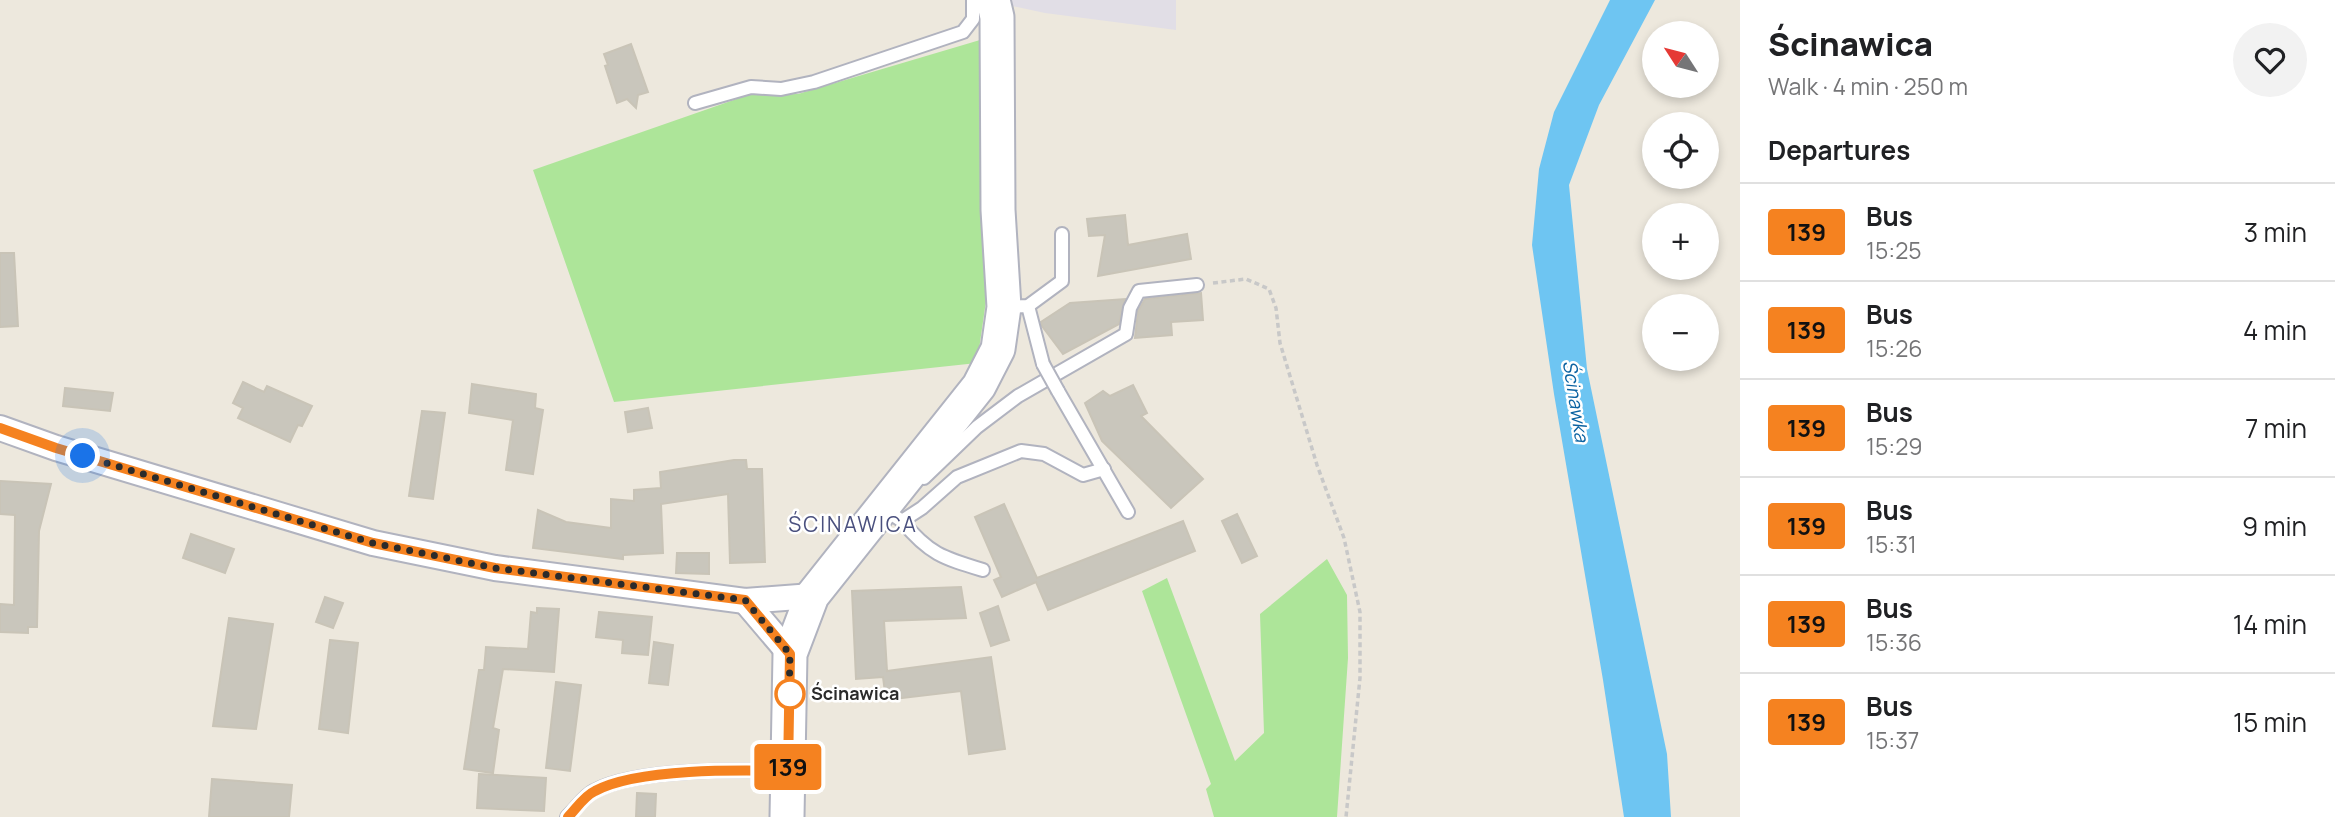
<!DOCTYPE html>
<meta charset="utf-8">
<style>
:root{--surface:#fff;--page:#f2f2f2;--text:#202124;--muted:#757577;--line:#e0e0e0}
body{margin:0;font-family:Manrope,sans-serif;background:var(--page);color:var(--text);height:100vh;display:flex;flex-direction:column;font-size:26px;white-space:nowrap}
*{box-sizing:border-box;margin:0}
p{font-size:23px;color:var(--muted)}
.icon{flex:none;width:38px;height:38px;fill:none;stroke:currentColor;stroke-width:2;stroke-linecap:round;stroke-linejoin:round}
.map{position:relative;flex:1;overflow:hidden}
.sheet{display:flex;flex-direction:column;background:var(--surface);width:595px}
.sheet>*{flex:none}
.badge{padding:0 14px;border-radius:5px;font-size:24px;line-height:46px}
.needle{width:46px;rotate:306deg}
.tools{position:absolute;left:1642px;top:21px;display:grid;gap:14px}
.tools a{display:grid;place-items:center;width:77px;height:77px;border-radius:50%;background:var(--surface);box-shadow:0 4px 10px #0003;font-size:35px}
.you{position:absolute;width:35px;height:35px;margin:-18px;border:5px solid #fff;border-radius:50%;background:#1a73e8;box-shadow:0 0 0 10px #1a73e833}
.map>.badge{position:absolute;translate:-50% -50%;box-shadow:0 0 0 4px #fff}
h2{padding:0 28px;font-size:26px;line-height:63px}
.round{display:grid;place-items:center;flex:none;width:74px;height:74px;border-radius:37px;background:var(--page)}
.overview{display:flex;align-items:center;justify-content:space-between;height:119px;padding:0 28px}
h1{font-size:33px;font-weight:800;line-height:52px}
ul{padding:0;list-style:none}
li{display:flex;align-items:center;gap:21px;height:98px;padding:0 28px;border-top:2px solid var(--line)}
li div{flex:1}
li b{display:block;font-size:26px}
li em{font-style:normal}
li .badge{min-width:77px;font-weight:700;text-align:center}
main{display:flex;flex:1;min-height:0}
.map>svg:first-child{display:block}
.industrial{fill:#e1dee6}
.green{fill:#ade599}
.water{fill:#6ec5f2}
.building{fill:#c9c6bc;stroke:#c9c4b7;stroke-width:2}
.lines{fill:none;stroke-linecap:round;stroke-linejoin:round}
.lane-casing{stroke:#b1b3bf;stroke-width:16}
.street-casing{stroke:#b1b3bf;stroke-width:28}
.secondary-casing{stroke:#b1b3bf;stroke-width:37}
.path{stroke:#c8c8c8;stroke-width:3.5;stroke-dasharray:5 3.5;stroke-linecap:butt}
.lane{stroke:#fff;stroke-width:12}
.street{stroke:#fff;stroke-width:24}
.secondary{stroke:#fff;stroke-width:33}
.lane-bridge-casing{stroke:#b1b3bf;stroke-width:16;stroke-linecap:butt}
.lane-bridge{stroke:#fff;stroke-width:12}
.line-casing{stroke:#fff;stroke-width:16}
.line{stroke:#f58220;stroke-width:10}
.walk{stroke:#2b2b2b;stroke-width:7;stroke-dasharray:0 12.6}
.stop-dot{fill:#fff;stroke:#f58220;stroke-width:3.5}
.labels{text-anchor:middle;stroke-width:5;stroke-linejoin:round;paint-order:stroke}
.stop-label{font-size:18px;font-weight:bold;fill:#2b2b2b;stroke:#fff;text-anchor:start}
.water-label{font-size:19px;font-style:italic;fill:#0a62a1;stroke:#fff}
.quarter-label{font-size:21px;letter-spacing:2px;fill:#4a507e;stroke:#fff}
</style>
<main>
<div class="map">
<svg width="1740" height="817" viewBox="0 0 1740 817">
<rect width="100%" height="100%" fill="#ede8dd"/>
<!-- industrial -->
<polygon class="industrial" points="1007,0 1176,0 1176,30 1045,13 1008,5"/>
<!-- green -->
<g class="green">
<polygon points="980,40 986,301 977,363 614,402 533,170 748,95 798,94"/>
<polygon points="1327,559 1347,595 1348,658 1337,817 1214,817 1206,789 1211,784 1142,591 1167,578 1235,761 1264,733 1260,614"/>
</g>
<!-- water -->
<polygon class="water" points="1610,0 1655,0 1599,105 1569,185 1587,369 1667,754 1671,817 1624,817 1603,680 1554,394 1532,245 1539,169 1554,112"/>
<!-- building -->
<g class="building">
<polygon points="631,44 648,92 638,95 636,108 627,99 617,103 605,66 608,65 604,54"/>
<polygon points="1125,215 1128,245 1187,234 1191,259 1098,276 1105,235 1089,236 1087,219"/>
<polygon points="0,253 14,253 18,326 0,327"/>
<polygon points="1201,293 1203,320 1171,322 1172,335 1135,338 1138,311 1145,299"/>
<polygon points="1125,299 1119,324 1063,354 1042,326 1041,322 1070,303"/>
<polygon points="243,382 264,392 267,386 312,406 302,426 298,425 290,442 238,418 243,408 233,403"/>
<polygon points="472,384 536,394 535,408 543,410 533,474 506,470 513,420 469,413"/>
<polygon points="1133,385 1147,413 1141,416 1203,479 1171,508 1102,441 1085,403 1103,391 1110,396"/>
<polygon points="65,388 113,393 110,411 63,406"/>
<polygon points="648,408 652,428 628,432 625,412"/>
<polygon points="422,411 445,413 433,499 409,496"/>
<polygon points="734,460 746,460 747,469 762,469 765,562 730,563 728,494 661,504 663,553 623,555 623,559 533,548 538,510 566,522 611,528 611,499 634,501 634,490 661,488 660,472"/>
<polygon points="0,481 51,484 39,531 37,627 28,627 28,633 0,632 0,604 14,605 15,515 0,514"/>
<polygon points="1004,504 1037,578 1183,521 1195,551 1048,610 1036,582 1002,597 994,580 1001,577 975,517"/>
<polygon points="1237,514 1257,556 1242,563 1222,521"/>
<polygon points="191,534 234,549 225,573 183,558"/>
<polygon points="677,553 709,553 709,574 676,573"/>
<polygon points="961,587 966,618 884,621 887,671 991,657 1005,749 969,754 961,691 886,700 883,677 856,679 852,591"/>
<polygon points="325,597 343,603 333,628 316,622"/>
<polygon points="998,606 1009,640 991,646 980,613"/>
<polygon points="537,608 559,609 554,672 503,669 493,728 499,730 493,773 464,769 479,670 484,670 486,647 528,649 531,612 537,613"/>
<polygon points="599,612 652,617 648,655 622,653 623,640 596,637"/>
<polygon points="229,618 273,624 256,729 213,726"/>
<polygon points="330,640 358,643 348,733 319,729"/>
<polygon points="654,642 673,645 668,685 649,683"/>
<polygon points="556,682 581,685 570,771 546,768"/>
<polygon points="479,774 546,778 544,811 477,808"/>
<polygon points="212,779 292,785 289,817 209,817"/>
<polygon points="637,793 656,794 655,817 636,817"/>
</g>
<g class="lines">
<!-- lane casing -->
<g class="lane-casing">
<g id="lane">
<polyline points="695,103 751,87 781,89 814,82 963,32 973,19 973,0"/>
<polyline points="1028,306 1043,364"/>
<polyline points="1004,307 1028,306 1062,281 1062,234"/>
<polyline points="1058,391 1128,512"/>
<polyline points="924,478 977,427 1018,396 1126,334 1130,308 1139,291 1197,285"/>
<polyline points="883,508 902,521 922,508 957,477 1021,451 1044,454 1083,475 1104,469"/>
<path d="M902,521C929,554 943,558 983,570"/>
<path d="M567,817C576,809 584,796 594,791C637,768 738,770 787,771"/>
</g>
</g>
<!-- street casing -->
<g class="street-casing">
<g id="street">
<polyline points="0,428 56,448 373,543 495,568 745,601 812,596"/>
<polyline points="745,601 790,654"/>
</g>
</g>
<!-- secondary casing -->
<g class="secondary-casing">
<polyline id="secondary" points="787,817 790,654 812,596 979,386 998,349 1004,307 998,210 997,17 993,0"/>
</g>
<!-- path -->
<polyline class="path" points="1213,283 1246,279 1269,289 1276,308 1280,343 1317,465 1344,538 1360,612 1360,678 1346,817"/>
<!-- lane -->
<use href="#lane" class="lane"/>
<!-- street -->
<use href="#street" class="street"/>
<!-- secondary -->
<use href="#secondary" class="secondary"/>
<!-- lane-bridge casing -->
<g class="lane-bridge-casing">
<polyline id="lane-bridge" points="1043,364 1058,391"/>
</g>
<!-- lane-bridge -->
<use href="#lane-bridge" class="lane-bridge"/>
</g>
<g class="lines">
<!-- line casing -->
<g class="line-casing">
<path id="line" d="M0,428L56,448L373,543L495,568L745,600L790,654L788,771C738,770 638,768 595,791C584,796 576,809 568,817"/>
</g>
<!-- line -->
<use href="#line" class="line"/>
<!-- walk -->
<polyline class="walk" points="83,456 373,543 495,568 745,600 790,654 789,701 790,694"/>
</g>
<!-- markers -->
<circle class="stop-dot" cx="790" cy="694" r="14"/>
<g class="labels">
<!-- stop labels -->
<g class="stop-label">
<text x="811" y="700">Ścinawica</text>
</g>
<!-- water labels -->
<g class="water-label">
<text transform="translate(1576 401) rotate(81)" y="7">Ścinawka</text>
</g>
<!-- quarter labels -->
<g class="quarter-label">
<text x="853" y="532">ŚCINAWICA</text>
</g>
</g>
</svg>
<div class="tools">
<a><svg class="needle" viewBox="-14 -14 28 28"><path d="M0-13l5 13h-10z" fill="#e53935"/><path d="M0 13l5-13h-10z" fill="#757577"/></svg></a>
<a><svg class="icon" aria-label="locate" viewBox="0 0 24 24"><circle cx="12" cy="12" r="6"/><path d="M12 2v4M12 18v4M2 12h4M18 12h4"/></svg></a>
<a>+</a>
<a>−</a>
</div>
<div class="you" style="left:83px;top:456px"></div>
<b class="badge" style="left:788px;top:767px;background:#f58220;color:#111">139</b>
</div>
<section class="sheet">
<div class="overview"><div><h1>Ścinawica</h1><p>Walk · 4 min · 250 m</p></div><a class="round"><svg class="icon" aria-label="heart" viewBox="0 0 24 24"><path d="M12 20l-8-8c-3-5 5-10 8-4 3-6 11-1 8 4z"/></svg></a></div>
<h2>Departures</h2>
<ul>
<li><span class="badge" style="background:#f58220;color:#111">139</span><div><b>Bus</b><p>15:25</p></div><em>3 min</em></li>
<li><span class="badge" style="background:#f58220;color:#111">139</span><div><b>Bus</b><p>15:26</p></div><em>4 min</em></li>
<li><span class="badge" style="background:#f58220;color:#111">139</span><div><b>Bus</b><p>15:29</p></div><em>7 min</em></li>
<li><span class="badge" style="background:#f58220;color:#111">139</span><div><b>Bus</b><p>15:31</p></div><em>9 min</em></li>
<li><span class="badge" style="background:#f58220;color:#111">139</span><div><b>Bus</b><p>15:36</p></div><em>14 min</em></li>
<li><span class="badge" style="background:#f58220;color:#111">139</span><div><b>Bus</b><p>15:37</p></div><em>15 min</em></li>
</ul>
</section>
</main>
